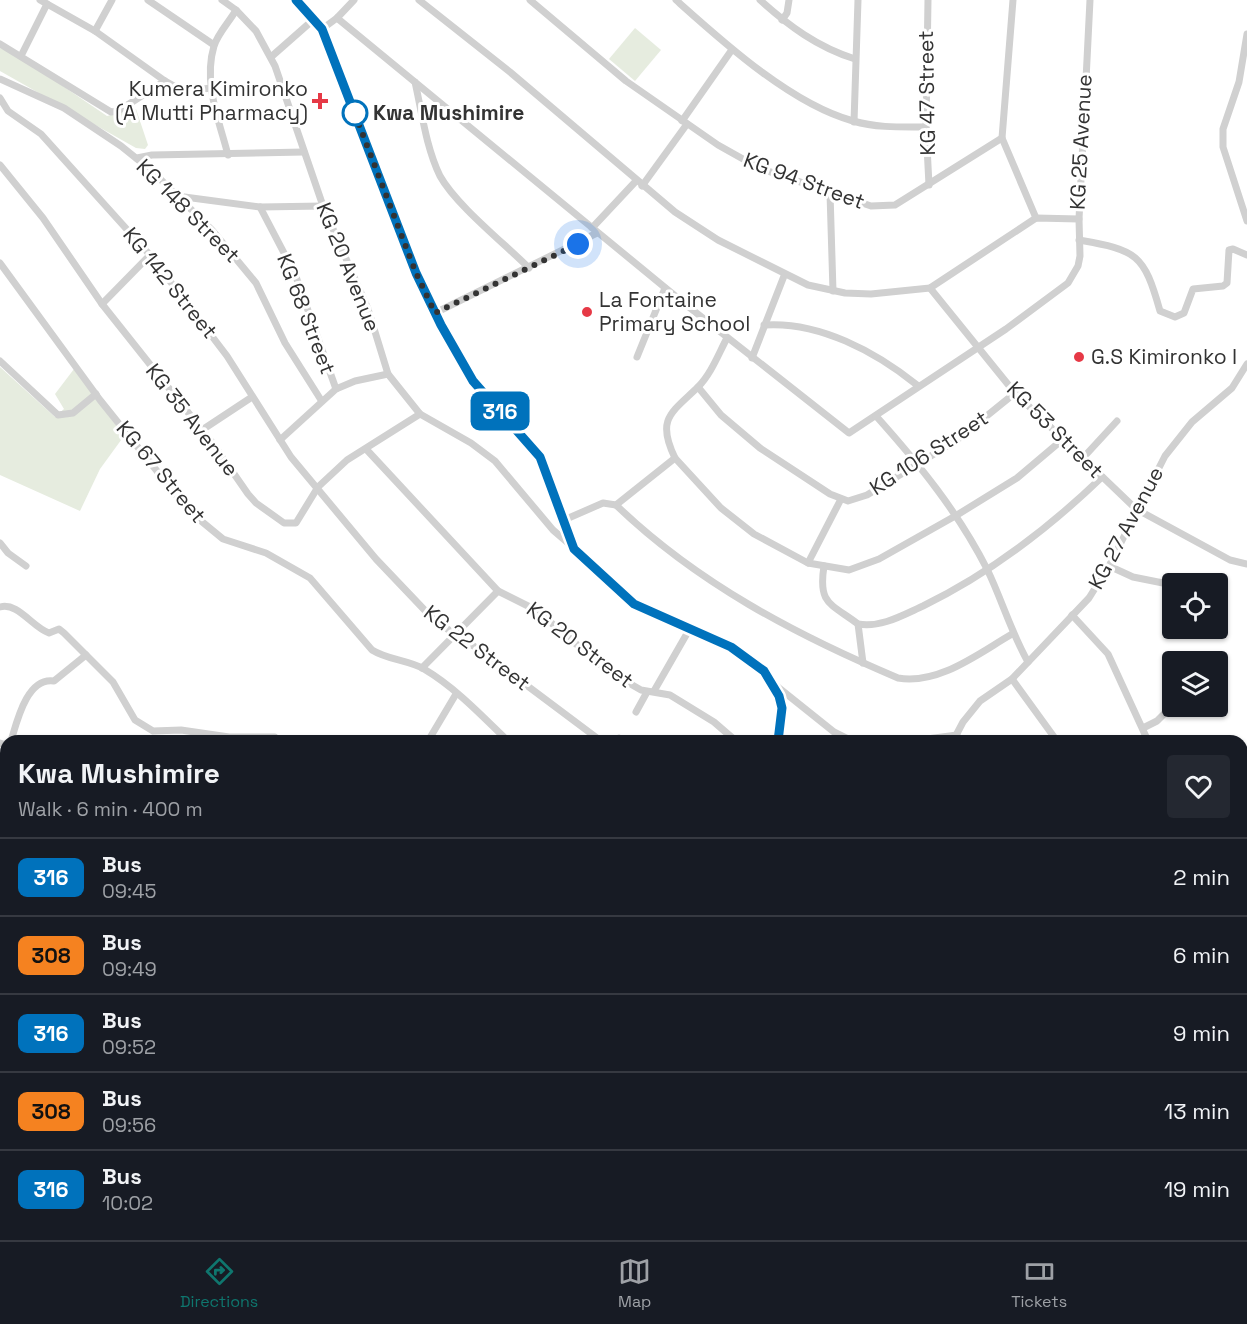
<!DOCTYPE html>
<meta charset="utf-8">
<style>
:root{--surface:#171b24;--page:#242831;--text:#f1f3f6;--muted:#9ea1a6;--line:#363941;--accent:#0f766e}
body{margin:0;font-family:"Space Grotesk",sans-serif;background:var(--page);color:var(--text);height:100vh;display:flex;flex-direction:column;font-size:22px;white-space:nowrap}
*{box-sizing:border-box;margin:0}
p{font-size:20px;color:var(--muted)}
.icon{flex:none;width:33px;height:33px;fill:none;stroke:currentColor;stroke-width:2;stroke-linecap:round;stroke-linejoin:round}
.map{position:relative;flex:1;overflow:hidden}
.details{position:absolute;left:0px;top:735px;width:1248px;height:506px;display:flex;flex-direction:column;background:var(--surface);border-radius:18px 18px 0 0;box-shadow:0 2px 4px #0004}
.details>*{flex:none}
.badge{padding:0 12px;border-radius:9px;font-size:21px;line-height:39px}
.buttons{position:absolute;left:1162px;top:573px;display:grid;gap:12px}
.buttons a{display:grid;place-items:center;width:66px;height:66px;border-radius:6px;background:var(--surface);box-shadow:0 2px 4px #0004;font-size:30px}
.you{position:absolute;width:30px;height:30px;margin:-15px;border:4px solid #fff;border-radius:50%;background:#1a73e8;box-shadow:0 0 0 9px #1a73e833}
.map>.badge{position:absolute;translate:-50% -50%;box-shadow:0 0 0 3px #fff}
.round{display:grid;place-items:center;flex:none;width:63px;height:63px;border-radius:6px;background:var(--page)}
.overview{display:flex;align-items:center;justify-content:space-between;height:102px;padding:0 18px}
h1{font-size:28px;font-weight:800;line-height:45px}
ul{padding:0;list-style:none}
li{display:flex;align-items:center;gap:18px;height:78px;padding:0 18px;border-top:2px solid var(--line)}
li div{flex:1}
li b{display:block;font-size:22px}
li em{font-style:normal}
li .badge{min-width:66px;font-weight:700;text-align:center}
.dock{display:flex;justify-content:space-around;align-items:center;height:84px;border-top:2px solid var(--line);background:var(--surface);font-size:16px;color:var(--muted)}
.dock a{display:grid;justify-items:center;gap:3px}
.dock .current{color:var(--accent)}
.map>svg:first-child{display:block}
.green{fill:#e6ecdf}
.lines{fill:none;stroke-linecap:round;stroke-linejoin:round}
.minor{stroke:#d0d0d0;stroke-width:7}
.major{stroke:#ababab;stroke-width:9}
.line-casing{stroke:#fff;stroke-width:14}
.line{stroke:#0072bc;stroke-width:9}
.walk{stroke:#333;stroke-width:6;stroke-dasharray:0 10.8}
.poi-dot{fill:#e63946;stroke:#fff;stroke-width:2}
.stop-dot{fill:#fff;stroke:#0072bc;stroke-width:3}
.labels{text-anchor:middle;stroke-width:6;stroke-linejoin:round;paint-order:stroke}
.poi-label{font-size:21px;fill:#333;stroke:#fff;text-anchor:start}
.street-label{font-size:21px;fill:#333;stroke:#fff}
.stop-label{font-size:21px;font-weight:bold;fill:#333;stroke:#fff;text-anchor:start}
</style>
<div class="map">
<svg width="1247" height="1240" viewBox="0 0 1247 1240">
<rect width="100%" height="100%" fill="#fff"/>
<!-- green -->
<g class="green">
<polygon points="635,28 661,50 635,81 609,59"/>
<polygon points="0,48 17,55 107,116 136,109 148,145 145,149 136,148 0,71"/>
<polygon points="0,367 55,417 64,409 55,394 74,369 124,436 100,469 80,511 0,475"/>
</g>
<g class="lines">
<!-- minor -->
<g class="minor">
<polyline points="40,0 95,31 165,81 185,92 210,88"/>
<polyline points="148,0 214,45"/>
<polyline points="222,0 236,10 256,31 275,66 323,206 368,309 388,374 420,414 471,443 495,461 553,530 574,548"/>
<polyline points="419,0 510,72 675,212 718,240 808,285 845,293 871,294 930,288 1036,218 1079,219 1090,0"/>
<polyline points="530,0 626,81 718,145 759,168 871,206 895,205 1002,138"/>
<path d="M676,0C723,42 791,104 853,121C877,128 901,127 926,127"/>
<path d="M760,0C789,26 817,47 855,59"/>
<polyline points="928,0 926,127 929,185"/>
<polyline points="1013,0 1002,138 1036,218"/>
<polyline points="337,18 685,304 849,433 1006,329 1068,283 1078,266 1080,256 1079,219"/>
<polyline points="782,20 787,13 789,0"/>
<polyline points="322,29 337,18 354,0"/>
<polyline points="95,31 112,0"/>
<polyline points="1247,34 1239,82 1223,129 1223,147 1247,221"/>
<polyline points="0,44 111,112 118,111 165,81"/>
<polyline points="21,56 47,4"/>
<polyline points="271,57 313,20"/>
<polyline points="0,79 64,108 121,146 152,171 212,230 256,283 285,343 321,400"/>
<path d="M415,82C422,113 426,147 440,176C456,205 505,244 529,268"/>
<polyline points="0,98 8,111 41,134 150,255 227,356 291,457 376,559 435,621 478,649 601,741"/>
<polyline points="682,121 731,51"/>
<polyline points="854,122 858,0"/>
<path d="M228,155C219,120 203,83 214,46C218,33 230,21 236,10"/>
<polyline points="137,158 152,155 304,152"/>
<polyline points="0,165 43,218 102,304 214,445 248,494 256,503 284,523 296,523 318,487 347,460 420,414"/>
<polyline points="642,186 687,124"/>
<polyline points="830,193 833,291"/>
<polyline points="177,196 260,207 323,206"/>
<polyline points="260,207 295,274 336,389"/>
<polyline points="592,228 636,181"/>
<path d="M1079,240C1137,250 1144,254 1160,311L1175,317L1184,313L1193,289L1223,286L1227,283L1229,250L1233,249L1247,255"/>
<path d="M0,263L100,400L189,511L223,539L266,553L310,578L372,650C388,660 408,660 424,669C456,688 482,716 508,741"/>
<polyline points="930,288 1015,393 1136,509 1230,560 1247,564"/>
<polyline points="102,304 150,255"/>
<polyline points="435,313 597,233"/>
<path d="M764,325C819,321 876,352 917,385"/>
<polyline points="637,357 665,288"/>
<polyline points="752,358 784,276"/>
<polyline points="0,361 58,415 73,413 96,394"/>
<polyline points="698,387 721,415 760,448 830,494 848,501 867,495 957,440 1015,393"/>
<path d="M876,416C919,464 958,512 987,569C1002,600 1011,632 1028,662"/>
<polyline points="202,430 252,397"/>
<polyline points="280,440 336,389 355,381 388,374"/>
<polyline points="366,449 498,591 536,610 608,671 641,690 670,695 714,722 736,741"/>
<polyline points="675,458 721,508 754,534 808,563 849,570 879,559 957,515 1017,478 1062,440"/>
<polyline points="1082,459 1117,421"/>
<path d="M616,505C697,583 796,635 898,678C939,685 979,653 1012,634"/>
<path d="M564,520L603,503L616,505L675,458C656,419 671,413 698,387C711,374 718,355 727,338"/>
<polyline points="0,543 8,553 26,566"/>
<polyline points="808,563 841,499"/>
<path d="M824,566C818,604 830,603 858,624C881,628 903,615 923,606C991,573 1048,529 1102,477"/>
<polyline points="1109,566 1133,577 1173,585"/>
<path d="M0,607C18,602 32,627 49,633L59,629L64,633L113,682L135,720L153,731L181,730L229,737H275L277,741"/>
<polyline points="1072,615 1108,654 1148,741"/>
<polyline points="858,624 863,663"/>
<polyline points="422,668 498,591"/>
<polyline points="1012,679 1057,741"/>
<polyline points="774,684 834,732 852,741"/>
<polyline points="654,691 689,630"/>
<polyline points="636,712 647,692"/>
<polyline points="1143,728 1157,721 1173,705"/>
<path d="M11,741C17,721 27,677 54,681L86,655"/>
<polyline points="330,741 337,741"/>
<polyline points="428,741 456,694"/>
<polyline points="610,741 619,738 623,741"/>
<polyline points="912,741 957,735"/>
<polyline points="953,741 963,722 980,701 1012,679 1089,598 1109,566 1165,456 1192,422 1232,388 1247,364"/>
<polyline points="0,743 6,745"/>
<polyline points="1242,820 1247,820"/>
<polyline points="1242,875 1247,867"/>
<polyline points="0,916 6,908"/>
<polyline points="0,949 6,970"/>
<polyline points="0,995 6,993"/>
<polyline points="1242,1130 1247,1134"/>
<polyline points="1242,1162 1247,1157"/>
<polyline points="402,1234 406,1240"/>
<polyline points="470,1234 480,1240"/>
<polyline points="643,1234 657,1240"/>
<polyline points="804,1234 815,1240"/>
<polyline points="1217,1234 1220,1240"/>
<polyline points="15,1240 17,1234"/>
<polyline points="168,1240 176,1234"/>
<polyline points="320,1240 325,1234"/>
<polyline points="365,1240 368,1234"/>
<polyline points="451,1240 467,1234"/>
<polyline points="793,1240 794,1234"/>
<polyline points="1009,1240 1012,1234"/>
<polyline points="1144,1240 1149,1234"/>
</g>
<!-- major -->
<g class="major">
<polyline points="296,0 322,29 416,273 435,313 453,350 473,381 540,457 574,549 635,604 731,647 764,671 779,696 782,708 778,741"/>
<polyline points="1242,1191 1247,1196"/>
<polyline points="253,1240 256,1234"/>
</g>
</g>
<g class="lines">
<!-- line casing -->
<g class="line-casing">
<polyline id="line" points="296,0 322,29 416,273 441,325 473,381 540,457 574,549 634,604 731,647 764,671 779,696 782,708 778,741"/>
</g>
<!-- line -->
<use href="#line" class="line"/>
<!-- walk -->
<polyline class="walk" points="355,113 353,109 416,273 435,313 578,244"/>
</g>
<!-- markers -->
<g class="poi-dot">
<path d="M317 92h6v6h6v6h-6v6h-6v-6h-6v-6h6z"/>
<circle cx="587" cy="312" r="6"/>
<circle cx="1079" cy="357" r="6"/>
</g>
<circle class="stop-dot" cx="355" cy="113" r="12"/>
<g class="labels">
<!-- poi labels -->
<g class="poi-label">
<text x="308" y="96" text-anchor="end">Kumera Kimironko<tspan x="308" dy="24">(A Mutti Pharmacy)</tspan></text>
<text x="599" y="307">La Fontaine<tspan x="599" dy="24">Primary School</tspan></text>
<text x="1091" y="364">G.S Kimironko I</text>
</g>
<!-- street labels -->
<g class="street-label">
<text transform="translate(927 93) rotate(-91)" y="7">KG 47 Street</text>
<text transform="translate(1081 142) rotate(-87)" y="7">KG 25 Avenue</text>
<text transform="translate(804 181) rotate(20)" y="7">KG 94 Street</text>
<text transform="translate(188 211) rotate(45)" y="7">KG 148 Street</text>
<text transform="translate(348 267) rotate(68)" y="7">KG 20 Avenue</text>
<text transform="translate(170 283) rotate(51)" y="7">KG 142 Street</text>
<text transform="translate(306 314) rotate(69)" y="7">KG 68 Street</text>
<text transform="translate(192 420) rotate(52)" y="7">KG 35 Avenue</text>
<text transform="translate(1055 430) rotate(45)" y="7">KG 53 Street</text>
<text transform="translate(929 453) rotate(-33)" y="7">KG 106 Street</text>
<text transform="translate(161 472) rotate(50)" y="7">KG 67 Street</text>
<text transform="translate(1126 528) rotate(-62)" y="7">KG 27 Avenue</text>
<text transform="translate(580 645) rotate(37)" y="7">KG 20 Street</text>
<text transform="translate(477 648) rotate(37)" y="7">KG 22 Street</text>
</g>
<!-- stop labels -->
<g class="stop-label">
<text x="373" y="120">Kwa Mushimire</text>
</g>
</g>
</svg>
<div class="buttons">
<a><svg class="icon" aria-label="locate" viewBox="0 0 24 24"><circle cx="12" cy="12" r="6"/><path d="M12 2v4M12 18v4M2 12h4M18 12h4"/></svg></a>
<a><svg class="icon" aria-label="layers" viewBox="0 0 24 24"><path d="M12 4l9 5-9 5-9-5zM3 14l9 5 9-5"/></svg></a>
</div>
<div class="you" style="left:578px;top:244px"></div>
<b class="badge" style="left:500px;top:411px;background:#0072bc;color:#fff">316</b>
<section class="details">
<div class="overview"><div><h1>Kwa Mushimire</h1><p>Walk · 6 min · 400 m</p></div><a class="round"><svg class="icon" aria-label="heart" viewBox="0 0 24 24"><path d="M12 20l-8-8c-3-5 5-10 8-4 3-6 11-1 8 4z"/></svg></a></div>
<ul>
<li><span class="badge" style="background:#0072bc;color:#fff">316</span><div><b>Bus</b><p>09:45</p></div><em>2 min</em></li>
<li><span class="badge" style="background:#f58220;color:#111">308</span><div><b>Bus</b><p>09:49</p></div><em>6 min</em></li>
<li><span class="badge" style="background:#0072bc;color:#fff">316</span><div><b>Bus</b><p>09:52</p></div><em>9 min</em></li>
<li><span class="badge" style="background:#f58220;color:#111">308</span><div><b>Bus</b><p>09:56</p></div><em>13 min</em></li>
<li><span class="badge" style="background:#0072bc;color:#fff">316</span><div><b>Bus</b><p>10:02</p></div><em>19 min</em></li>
</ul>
</section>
</div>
<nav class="dock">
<a class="current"><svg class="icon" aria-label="directions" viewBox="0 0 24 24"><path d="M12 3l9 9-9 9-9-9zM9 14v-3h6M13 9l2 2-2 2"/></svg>Directions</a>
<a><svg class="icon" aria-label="map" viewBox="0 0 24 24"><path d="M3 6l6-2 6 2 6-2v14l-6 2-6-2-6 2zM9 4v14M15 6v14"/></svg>Map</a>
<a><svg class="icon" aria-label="tickets" viewBox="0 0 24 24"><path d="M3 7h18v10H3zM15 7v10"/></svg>Tickets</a>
</nav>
